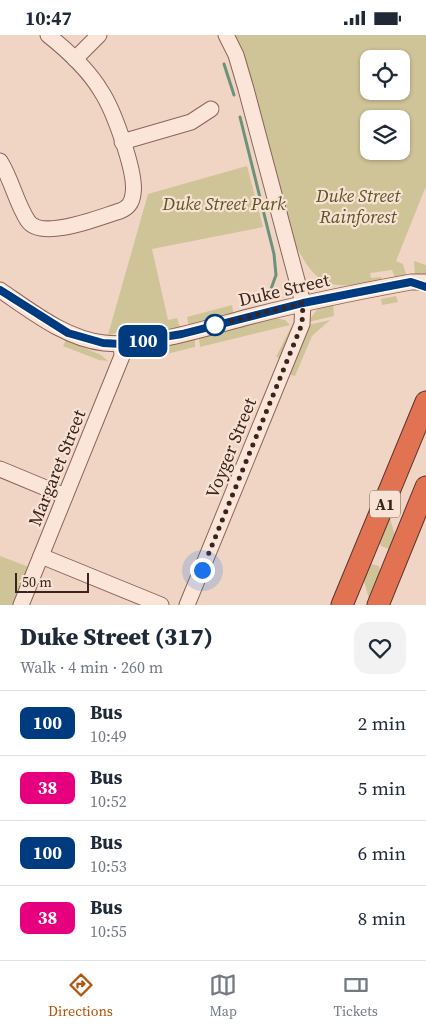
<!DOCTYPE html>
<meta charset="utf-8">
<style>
:root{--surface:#fff;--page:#f2f2f3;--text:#1f2937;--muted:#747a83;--line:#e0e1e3;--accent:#b45309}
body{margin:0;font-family:"Source Serif 4",serif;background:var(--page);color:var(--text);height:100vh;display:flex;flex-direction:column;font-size:19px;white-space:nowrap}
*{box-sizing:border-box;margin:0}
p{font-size:16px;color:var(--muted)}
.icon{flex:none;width:28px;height:28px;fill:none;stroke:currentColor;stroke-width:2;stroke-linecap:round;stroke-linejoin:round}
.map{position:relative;height:570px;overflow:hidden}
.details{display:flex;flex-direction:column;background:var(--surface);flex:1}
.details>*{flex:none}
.badge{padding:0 10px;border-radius:8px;font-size:18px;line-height:32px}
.tools{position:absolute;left:360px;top:15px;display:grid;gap:10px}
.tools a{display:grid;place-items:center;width:50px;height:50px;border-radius:10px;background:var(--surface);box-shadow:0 1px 4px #0004;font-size:25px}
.scale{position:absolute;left:15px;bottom:12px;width:74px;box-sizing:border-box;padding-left:5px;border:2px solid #3b231e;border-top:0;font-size:14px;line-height:18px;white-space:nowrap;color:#3b231e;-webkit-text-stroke:4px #f7e2d4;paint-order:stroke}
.you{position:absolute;width:25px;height:25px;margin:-12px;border:4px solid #fff;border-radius:50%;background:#1a73e8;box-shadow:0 0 0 8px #1a73e833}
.map>.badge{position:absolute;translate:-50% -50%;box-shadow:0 0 0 2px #fff}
.round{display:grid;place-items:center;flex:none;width:52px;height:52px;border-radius:15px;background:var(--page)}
.head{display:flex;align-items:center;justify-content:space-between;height:85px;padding:0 20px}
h1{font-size:24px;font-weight:800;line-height:38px}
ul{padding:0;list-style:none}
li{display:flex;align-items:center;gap:15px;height:65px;padding:0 20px;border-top:1px solid var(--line)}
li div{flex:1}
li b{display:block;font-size:19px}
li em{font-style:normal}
li .badge{min-width:55px;font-weight:700;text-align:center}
.status{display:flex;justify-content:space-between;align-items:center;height:35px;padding:0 25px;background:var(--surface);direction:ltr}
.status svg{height:14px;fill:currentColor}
.tab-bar{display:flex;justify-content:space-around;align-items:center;height:70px;border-top:1px solid var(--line);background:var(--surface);font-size:14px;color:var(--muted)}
.tab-bar a{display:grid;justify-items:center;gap:2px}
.tab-bar .active{color:var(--accent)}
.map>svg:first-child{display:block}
.green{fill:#cfc398;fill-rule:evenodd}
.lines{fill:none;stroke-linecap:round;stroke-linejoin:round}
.stream{stroke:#6c927c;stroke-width:3}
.minor-casing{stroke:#8c645a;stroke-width:17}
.highway-casing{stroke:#5a342e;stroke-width:23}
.minor{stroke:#fae5d8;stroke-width:15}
.highway{stroke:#e27352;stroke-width:21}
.line-casing{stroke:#fff;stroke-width:11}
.line{stroke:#003b80;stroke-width:8}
.walk{stroke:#3b231e;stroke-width:5;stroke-dasharray:0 9}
.stop-dot{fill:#fff;stroke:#003b80;stroke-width:2.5}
.labels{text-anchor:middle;stroke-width:4.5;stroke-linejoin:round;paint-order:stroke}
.shield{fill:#f7e2d4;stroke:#735c55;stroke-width:1}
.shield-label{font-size:16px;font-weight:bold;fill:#3b231e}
.park-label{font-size:18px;font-style:italic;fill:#595424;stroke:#f7e2d4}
.street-label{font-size:18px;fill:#3b231e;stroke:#f7e2d4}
</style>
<div class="status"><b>10:47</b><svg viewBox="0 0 49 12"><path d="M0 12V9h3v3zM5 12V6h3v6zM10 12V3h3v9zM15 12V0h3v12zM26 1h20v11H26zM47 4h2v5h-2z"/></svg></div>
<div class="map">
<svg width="426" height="570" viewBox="0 0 426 570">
<rect width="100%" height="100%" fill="#f0d5c4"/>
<!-- green -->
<g class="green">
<path d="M235,0H426V151L396,226L403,229L407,243L396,245L392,235L370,238L371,243L381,242L382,246C328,255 317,254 292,203ZM369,24H401V56H369ZM369,84H401V116H369Z"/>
<polygon points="247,131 263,192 152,214 168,285 177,283 180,293 122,304 122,297 108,300 148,159"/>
<polygon points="414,226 426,230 426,241 415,241"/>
<polygon points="396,261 398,267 382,270 381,264"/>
<polygon points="333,269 334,281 308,287 318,273"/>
<polygon points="232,270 234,281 189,291 187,282"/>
<polygon points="276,283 285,285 290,290 200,312 199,302"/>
<polygon points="330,285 312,301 295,341 287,339 308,290"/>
<polygon points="291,292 292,297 282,324 276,322"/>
<polygon points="195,303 195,312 154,322 151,312"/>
<polygon points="66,305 101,320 108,326 99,325 63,311"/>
<polygon points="386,483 390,483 396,504 389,514 381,511 378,504"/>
<polygon points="0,521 29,532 14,570 0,570"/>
<polygon points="371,529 379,531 381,541 369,564 363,543 367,531"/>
</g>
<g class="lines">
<!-- stream -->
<g class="stream">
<polyline points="224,29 234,60"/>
<polyline points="240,82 274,219 276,240 271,254"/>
</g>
<!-- minor casing -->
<g class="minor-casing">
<g id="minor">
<polyline points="75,24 99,0"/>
<polyline points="122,107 191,87 211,74"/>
<path d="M0,126C12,145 16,168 28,186C42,206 100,182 120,176C128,173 132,168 133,159C137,138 113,74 101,56C88,34 68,16 48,0"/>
<path d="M0,255C31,276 66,304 104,308C146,313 206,293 248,282C302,268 356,257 411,247H426"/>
<polyline points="0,434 65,461"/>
<polyline points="41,521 161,570"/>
<polyline points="21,570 122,321 121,309"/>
<polyline points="187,570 302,289 303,268 246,54 236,20 226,0"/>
</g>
</g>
<!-- highway casing -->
<g class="highway-casing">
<g id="highway">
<polyline points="342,570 426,367"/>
<polyline points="378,570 426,452"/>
</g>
</g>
<!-- minor -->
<use href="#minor" class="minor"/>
<!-- highway -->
<use href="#highway" class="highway"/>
</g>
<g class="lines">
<!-- line casing -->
<g class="line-casing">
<polyline id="line" points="0,255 68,298 103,308 121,309 182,299 303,268 390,251 411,247 426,252"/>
</g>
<!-- line -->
<use href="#line" class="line"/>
<!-- walk -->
<polyline class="walk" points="202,535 302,289 303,268 215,290"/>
</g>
<!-- markers -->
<circle class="stop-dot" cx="215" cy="290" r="10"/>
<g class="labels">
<!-- shield labels -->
<rect class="shield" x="370" y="455.5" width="30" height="27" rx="4"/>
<g class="shield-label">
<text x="385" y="475">A1</text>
</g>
<!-- park labels -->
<g class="park-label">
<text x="358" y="167">Duke Street<tspan x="358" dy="21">Rainforest</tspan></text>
<text x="224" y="175">Duke Street Park</text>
</g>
<!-- street labels -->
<g class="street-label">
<text transform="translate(284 255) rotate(-13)" y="6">Duke Street</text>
<text transform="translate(231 413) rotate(-68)" y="6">Voyger Street</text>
<text transform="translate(57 433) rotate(-68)" y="6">Margaret Street</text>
</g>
</g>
</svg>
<div class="tools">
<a><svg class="icon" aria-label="locate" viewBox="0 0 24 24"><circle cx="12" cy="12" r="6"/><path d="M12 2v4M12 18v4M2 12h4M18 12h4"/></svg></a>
<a><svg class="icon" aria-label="layers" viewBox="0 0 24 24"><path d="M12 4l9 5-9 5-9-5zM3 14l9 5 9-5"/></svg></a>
</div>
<div class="scale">50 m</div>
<div class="you" style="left:202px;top:535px"></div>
<b class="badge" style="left:143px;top:306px;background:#003b80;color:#fff">100</b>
</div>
<section class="details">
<div class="head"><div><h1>Duke Street (317)</h1><p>Walk · 4 min · 260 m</p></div><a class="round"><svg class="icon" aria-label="heart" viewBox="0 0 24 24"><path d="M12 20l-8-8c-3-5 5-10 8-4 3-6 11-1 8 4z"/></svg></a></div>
<ul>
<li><span class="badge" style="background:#003b80;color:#fff">100</span><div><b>Bus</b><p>10:49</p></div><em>2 min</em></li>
<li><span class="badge" style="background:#e6007e;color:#fff">38</span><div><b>Bus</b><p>10:52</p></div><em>5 min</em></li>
<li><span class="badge" style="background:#003b80;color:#fff">100</span><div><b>Bus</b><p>10:53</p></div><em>6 min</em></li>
<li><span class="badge" style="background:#e6007e;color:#fff">38</span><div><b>Bus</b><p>10:55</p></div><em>8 min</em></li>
</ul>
</section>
<nav class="tab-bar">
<a class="active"><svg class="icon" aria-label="directions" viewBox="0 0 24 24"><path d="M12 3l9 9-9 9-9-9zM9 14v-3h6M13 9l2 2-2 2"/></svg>Directions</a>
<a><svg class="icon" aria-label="map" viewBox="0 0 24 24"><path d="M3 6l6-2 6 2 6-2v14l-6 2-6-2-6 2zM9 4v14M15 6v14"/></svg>Map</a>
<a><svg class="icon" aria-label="tickets" viewBox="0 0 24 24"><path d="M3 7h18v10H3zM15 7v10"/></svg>Tickets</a>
</nav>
